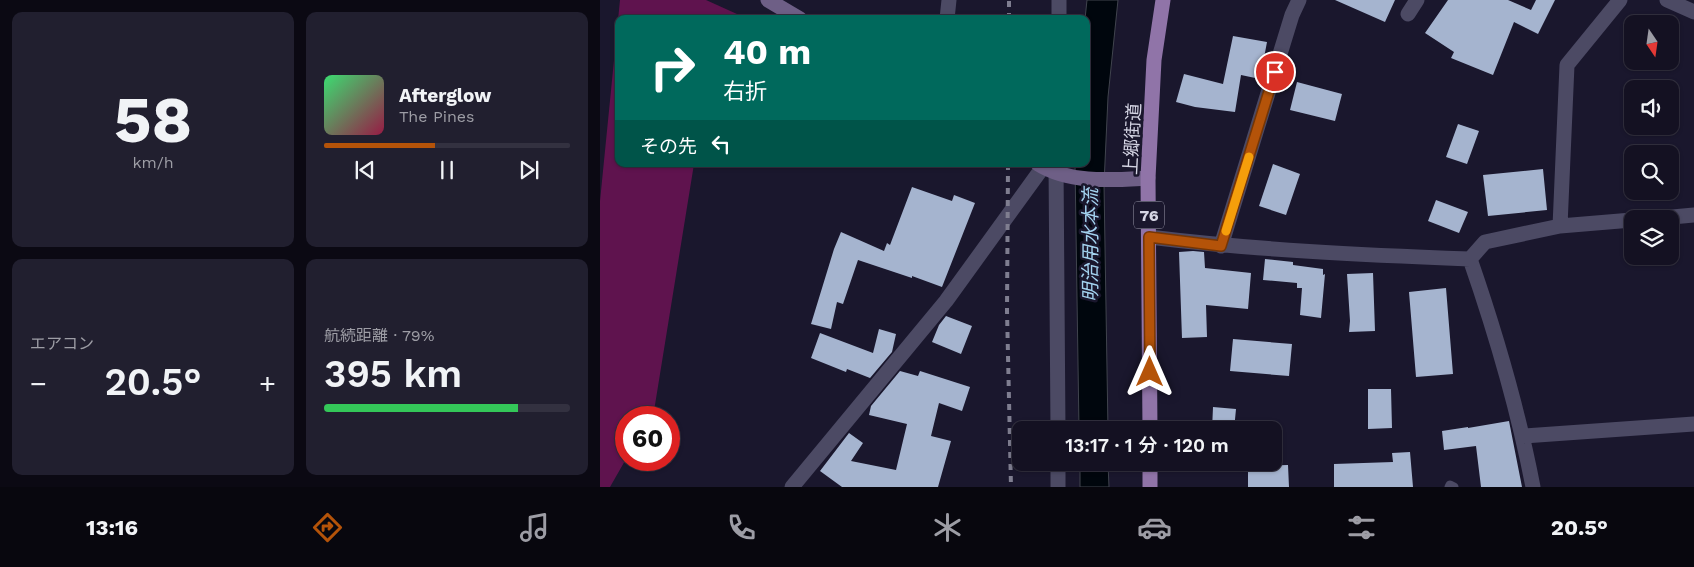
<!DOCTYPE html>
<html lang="ja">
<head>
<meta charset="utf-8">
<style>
	body { margin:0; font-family:"Work Sans","Noto Sans JP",sans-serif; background:#211f2f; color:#f1f3f6; height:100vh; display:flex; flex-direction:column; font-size:19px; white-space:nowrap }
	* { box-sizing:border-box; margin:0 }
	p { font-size:16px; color:#9d9da5 }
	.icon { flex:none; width:28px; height:28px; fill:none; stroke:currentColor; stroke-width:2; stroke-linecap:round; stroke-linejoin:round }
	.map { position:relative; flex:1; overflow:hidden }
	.side { display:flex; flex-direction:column; gap:12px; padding:12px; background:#0b0913; width:600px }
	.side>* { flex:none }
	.guide { position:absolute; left:15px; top:15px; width:475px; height:152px; border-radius:10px; box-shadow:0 1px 4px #0004,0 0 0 1px #333140; background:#00695c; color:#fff; overflow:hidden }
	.needle { width:32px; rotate:167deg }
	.controls { position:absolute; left:1024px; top:15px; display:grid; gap:10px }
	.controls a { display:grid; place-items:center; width:55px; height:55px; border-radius:10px; background:#141122; box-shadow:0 1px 4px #0004,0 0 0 1px #333140; font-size:25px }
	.speed { position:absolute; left:15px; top:406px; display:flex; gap:10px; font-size:25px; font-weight:700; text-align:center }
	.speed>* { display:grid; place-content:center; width:65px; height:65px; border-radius:50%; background:#141122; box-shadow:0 1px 4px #0004,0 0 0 1px #333140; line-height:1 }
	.speed .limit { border:8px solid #d22; background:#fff; color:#111 }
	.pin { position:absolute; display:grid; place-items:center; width:42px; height:42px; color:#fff; margin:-21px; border:2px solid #fff; border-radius:50%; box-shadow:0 1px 5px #0007 }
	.me { position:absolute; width:55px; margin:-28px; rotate:0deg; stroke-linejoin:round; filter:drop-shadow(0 0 4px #0008) }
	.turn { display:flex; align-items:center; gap:18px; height:105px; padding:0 25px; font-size:22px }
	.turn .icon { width:65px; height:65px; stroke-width:2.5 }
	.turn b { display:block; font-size:35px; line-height:42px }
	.then { display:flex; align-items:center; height:48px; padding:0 25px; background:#0003; gap:10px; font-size:19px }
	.big { font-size:38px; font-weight:600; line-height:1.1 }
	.side .widget { flex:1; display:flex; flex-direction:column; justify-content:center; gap:8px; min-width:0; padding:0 18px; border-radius:10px; background:#211f2f }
	.side .dial { align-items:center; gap:0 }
	.dial b { font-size:65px; line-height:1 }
	.song { display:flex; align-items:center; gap:15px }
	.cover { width:60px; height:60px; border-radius:8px; background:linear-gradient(135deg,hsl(140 70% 55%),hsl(340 70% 35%)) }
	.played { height:5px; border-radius:2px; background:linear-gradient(90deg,#b45309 45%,#333140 45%) }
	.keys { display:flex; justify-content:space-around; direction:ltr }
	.heat { display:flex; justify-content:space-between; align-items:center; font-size:28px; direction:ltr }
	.charge { height:8px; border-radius:4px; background:linear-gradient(90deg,#34c759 79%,#333140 0) }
	.side .tiles { flex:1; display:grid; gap:12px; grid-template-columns:repeat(2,1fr) }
	.trip { position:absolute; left:412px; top:421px; width:270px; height:50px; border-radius:10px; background:#141122; box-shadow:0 1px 4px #0004,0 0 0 1px #333140; font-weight:600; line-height:50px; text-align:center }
	.tabs { display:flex; height:80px; justify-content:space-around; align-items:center; background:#08070e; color:#9d9da5 }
	.tabs .icon { width:35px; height:35px }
	.tabs .current { color:#b45309 }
	.tabs b { font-size:22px; color:#f1f3f6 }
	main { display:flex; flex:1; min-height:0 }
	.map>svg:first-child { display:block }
	.green { fill:#5f134e }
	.water { fill:#00060d; stroke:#40444e }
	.building { fill:#a5b4cf }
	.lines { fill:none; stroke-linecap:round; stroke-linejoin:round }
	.lane { stroke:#4c4a64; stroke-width:9 }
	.street { stroke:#4c4a64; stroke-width:15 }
	.secondary { stroke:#6e5f86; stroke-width:15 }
	.primary { stroke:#9074a8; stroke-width:15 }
	.rail { stroke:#7f7e90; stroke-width:4; stroke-dasharray:6 6; stroke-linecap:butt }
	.route-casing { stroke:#753606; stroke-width:12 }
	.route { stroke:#b45309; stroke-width:9 }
	.slow { stroke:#f59e0b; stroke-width:9 }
	.labels { text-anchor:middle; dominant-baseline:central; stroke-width:5; stroke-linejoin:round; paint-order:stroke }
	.shield { fill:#1a172d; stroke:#9d9cad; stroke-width:1 }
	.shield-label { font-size:16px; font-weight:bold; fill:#d5d5e4 }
	.street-label { font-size:18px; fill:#d5d5e4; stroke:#1a172d }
	.water-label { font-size:19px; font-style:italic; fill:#a4d3f0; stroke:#1a172d }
</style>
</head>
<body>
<main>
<section class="side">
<div class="tiles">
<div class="widget dial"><b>58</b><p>km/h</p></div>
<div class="widget">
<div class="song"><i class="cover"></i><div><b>Afterglow</b><p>The Pines</p></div></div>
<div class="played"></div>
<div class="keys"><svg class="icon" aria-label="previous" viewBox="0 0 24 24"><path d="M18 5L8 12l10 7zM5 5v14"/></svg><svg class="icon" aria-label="pause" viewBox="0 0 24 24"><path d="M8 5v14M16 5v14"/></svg><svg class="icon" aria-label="next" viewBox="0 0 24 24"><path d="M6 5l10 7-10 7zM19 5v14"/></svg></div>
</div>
<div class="widget"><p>エアコン</p>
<div class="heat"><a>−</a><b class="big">20.5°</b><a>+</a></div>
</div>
<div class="widget"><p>航続距離 · 79%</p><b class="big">395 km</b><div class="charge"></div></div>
</div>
</section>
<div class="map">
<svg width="1094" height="487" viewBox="0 0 1094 487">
	<rect width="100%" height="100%" fill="#1a172d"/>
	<path class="green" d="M20 0H106L148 19H19V164H94L54 411 50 417 26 418V459L10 487H0V201Z"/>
	<path class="water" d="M487 0H518L508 97 504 184 508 430H479L475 164H486L485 19Z
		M480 463H508L509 487H480Z"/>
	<path class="building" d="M735 0H795L785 22Z
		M848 0H908L931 10 936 0H955L938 34 914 22 893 75 851 58 854 52 825 33Z
		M633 36 667 42 660 79 641 75 635 112 595 107 576 102 584 74 623 84Z
		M697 82 742 94 735 121 690 110Z
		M858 124 879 131 867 164 846 157Z
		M673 164 700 174 686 215 659 206Z
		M943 169 947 210 888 216 883 175Z
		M312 187 352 201 354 195 375 203 342 287 312 276V278L258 260 243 304 237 302 231 329 211 324 234 249 241 232 284 251 287 243 290 245Z
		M836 200 868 212 859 233 828 221Z
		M593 251 604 252 605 268 651 273 648 309 606 305 607 337 582 338 579 252Z
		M665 259 693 262V265L723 269V275L725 274 721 318 700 315 702 288H697V283L663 280Z
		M773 273 775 331 749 332 750 321 747 274Z
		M846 288 853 374 816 377 809 292Z
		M346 316 372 326 361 354 332 342 339 325Z
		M279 329 296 334 292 352 270 378 247 369 246 372 211 358 220 333 273 353Z
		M633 339 692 344 689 376 630 371Z
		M300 371 318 376 320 371 370 387 362 411 339 403 331 436 351 441 338 487H242L220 471 249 433 263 443 251 461 296 470 307 424 269 415 271 406Z
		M768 389H791L792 428 768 429Z
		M613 407 636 409 634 430H612Z
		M909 421 922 487H881L876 446 844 450 842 431 868 427V428Z
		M810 452 813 487H734V464L793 462 792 453Z
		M688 465 689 487H648V466Z"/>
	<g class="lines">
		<path class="lane" d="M849 487 850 485 854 487"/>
		<path class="street" d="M1067 0 1094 12
			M808 14 817 0
			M347 19 349 0
			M459 19V0
			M456 164 458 430
			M1051 219 1094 215
			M960 226 967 65 1020 0
			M549 237C655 250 763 255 870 259
			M621 246 692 15 699 0
			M870 259C896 334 918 409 933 487
			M870 259 885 242 960 226 1032 220
			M923 436 1094 424
			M458 462V487
			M192 487 346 301 443 167"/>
		<path class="secondary" d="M168 0 200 19
			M438 164C470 184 512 180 548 178"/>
		<path class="primary" d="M550 430 548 178 554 60 563 0
			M550 462V487"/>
		<path class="rail" d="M409 19V0
			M408 164 407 311 411 487"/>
	</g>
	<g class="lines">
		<g class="route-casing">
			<path id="route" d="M550 372 549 237 621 246 675 72"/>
		</g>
		<use href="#route" class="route"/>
		<path class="slow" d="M626 231 649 157"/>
	</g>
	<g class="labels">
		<rect class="shield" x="534" y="201.5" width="30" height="27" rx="4"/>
		<g class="shield-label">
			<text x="549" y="215">76</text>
		</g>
		<g class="street-label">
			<text transform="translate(532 139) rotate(-87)">上郷街道</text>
		</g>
		<g class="water-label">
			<text transform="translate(490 245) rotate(-90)">明治用水本流</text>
		</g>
	</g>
</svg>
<div class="controls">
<a><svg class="needle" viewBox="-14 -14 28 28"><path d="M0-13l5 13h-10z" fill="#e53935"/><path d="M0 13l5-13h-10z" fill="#9d9da5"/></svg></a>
<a><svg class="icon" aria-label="sound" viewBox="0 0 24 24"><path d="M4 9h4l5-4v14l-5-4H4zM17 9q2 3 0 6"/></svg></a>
<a><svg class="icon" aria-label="search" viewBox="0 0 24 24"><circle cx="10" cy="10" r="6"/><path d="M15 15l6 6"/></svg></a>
<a><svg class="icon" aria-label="layers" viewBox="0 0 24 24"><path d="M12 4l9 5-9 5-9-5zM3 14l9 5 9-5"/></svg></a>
</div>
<div class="speed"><div class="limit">60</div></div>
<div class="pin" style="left:675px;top:72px;background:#d93025"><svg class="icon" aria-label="arrive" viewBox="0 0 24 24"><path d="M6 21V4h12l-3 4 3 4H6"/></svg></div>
<svg class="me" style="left:550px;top:372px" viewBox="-20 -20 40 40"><path d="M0-17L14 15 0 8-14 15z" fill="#b45309" stroke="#fff" stroke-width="4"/></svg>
<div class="trip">13:17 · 1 分 · 120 m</div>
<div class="guide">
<div class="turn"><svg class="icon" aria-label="right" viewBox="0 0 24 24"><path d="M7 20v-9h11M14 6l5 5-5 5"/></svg><div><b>40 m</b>右折</div></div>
<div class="then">その先<svg class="icon" aria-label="left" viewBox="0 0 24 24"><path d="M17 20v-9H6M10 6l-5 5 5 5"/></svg></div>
</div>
</div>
</main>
<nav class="tabs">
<b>13:16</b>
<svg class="icon current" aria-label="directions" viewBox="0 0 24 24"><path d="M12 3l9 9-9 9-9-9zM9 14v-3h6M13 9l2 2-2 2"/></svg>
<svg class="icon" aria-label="music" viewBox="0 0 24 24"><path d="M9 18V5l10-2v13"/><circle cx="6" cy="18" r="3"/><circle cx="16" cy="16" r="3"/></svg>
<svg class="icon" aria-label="phone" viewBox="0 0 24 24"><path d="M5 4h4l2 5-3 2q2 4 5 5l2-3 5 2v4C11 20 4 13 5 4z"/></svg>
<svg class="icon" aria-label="climate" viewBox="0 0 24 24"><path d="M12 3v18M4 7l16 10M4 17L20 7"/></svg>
<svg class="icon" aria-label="car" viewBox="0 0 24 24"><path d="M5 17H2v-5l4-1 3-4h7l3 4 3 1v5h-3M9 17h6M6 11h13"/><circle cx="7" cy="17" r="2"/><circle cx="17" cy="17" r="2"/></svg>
<svg class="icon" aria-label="filters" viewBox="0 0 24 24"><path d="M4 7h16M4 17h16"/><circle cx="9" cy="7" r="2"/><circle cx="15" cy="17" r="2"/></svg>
<b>20.5°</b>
</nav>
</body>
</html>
